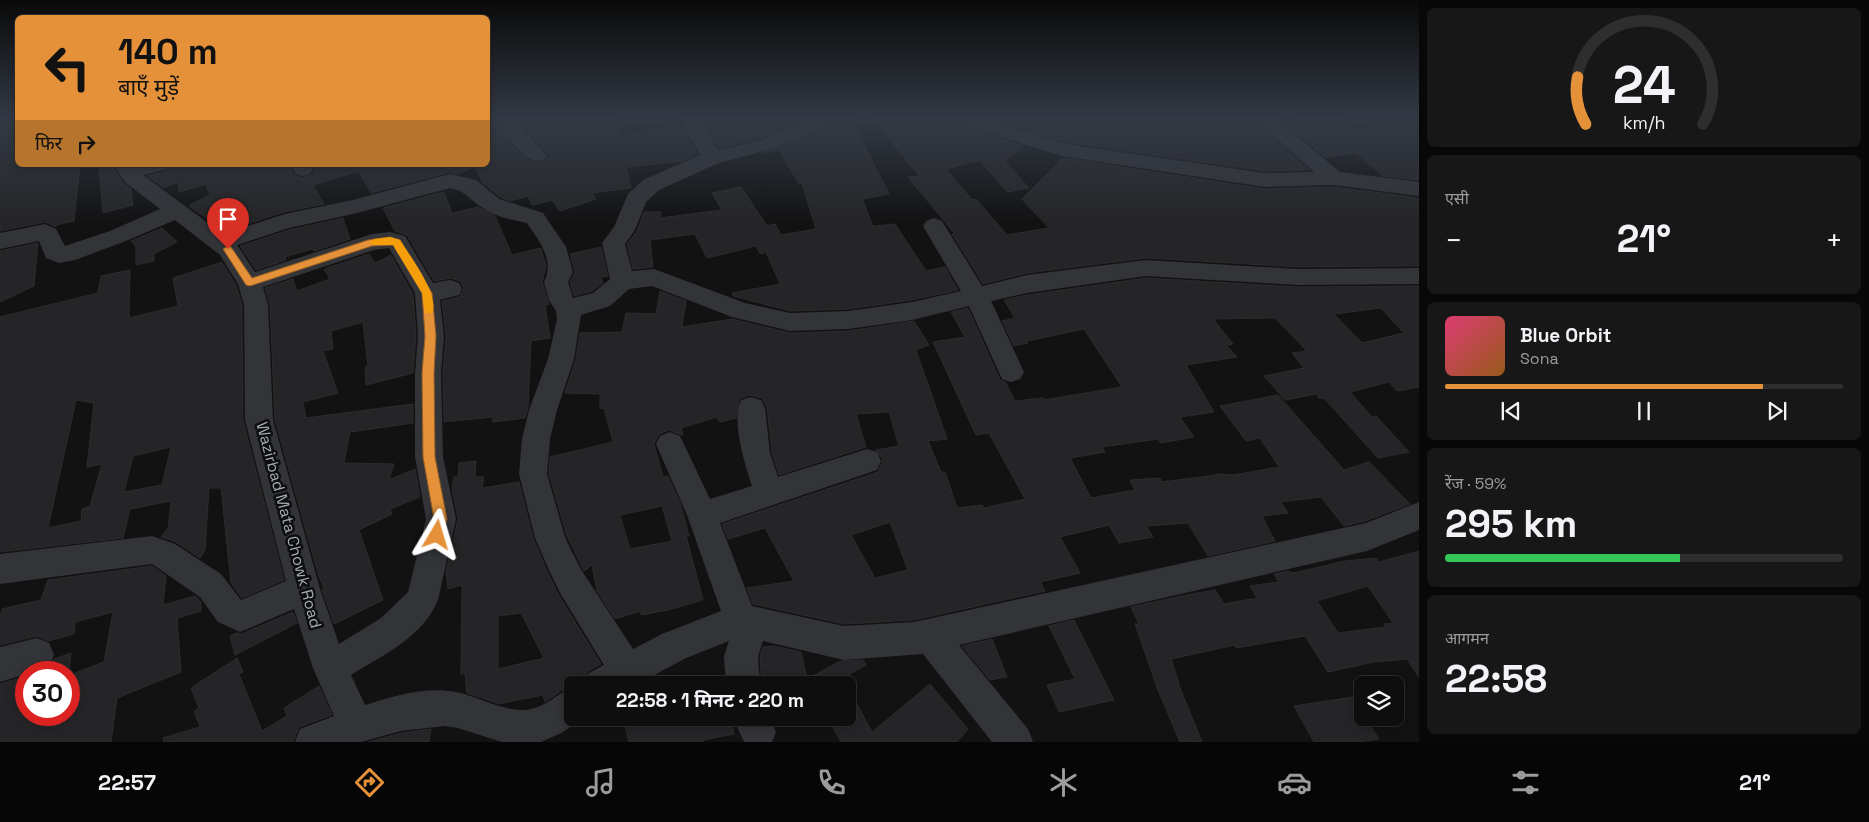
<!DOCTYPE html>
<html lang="hi">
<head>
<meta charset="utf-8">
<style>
	body { margin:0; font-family:"Space Grotesk","Noto Sans Devanagari",sans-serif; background:#171717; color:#f1f3f6; height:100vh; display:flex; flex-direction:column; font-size:19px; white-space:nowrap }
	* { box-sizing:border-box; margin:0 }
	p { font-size:16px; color:#9b9c9e }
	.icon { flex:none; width:28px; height:28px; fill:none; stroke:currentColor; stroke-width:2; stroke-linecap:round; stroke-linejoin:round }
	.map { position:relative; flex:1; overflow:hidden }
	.panel { display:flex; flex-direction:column; gap:8px; padding:8px; background:#080808; width:450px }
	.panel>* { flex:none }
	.hud { position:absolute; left:15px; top:15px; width:475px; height:152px; border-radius:8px; box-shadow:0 2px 8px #0003,0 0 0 1px #2e2e2e; background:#e49139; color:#111; overflow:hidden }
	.controls { position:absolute; left:1354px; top:676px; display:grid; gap:10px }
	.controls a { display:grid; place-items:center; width:50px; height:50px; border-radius:8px; background:#0e0e0e; box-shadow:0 2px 8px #0003,0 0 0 1px #2e2e2e; font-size:25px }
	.speed { position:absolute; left:15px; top:661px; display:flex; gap:10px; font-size:25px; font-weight:700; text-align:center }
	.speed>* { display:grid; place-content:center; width:65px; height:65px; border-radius:50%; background:#0e0e0e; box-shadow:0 2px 8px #0003,0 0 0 1px #2e2e2e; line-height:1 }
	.speed .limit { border:8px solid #d22; background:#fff; color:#111 }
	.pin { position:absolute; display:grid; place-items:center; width:42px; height:42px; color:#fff; margin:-51px -21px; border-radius:50% 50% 50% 0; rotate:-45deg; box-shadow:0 0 5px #0007 }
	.pin .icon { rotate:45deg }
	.me { position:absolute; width:55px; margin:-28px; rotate:7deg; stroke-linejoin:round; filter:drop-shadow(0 0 4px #0008) }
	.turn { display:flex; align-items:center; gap:18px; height:105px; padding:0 20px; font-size:22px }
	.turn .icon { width:65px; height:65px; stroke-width:2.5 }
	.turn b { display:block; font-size:35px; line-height:42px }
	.then { display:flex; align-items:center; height:48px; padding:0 20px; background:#0003; gap:10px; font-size:19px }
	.big { font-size:38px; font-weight:700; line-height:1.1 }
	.panel .widget { flex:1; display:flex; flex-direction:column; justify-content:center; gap:8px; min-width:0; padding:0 18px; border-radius:8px; background:#171717 }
	.panel .dial { align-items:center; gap:0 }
	.dial svg { height:130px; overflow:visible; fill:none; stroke:#2e2e2e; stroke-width:7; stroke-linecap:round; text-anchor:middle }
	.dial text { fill:#f1f3f6; stroke:none }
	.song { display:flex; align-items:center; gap:15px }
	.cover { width:60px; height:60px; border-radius:8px; background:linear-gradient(135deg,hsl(340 70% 55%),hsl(30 70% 35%)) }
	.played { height:5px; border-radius:2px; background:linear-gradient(90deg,#e49139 80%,#2e2e2e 80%) }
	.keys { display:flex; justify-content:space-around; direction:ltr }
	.heat { display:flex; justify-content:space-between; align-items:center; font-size:28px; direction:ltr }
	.charge { height:8px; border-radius:4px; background:linear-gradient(90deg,#34c759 59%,#2e2e2e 0) }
	.trip { position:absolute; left:564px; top:676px; width:292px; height:50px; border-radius:8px; background:#0e0e0e; box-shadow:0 2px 8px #0003,0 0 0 1px #2e2e2e; font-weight:700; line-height:50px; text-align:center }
	.menu { display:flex; height:80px; justify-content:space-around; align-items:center; background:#060606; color:#9b9c9e }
	.menu .icon { width:35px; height:35px }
	.menu .active { color:#e49139 }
	.menu b { font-size:22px; color:#f1f3f6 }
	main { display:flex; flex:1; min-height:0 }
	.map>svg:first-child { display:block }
	.building { fill:#252527; stroke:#2c2c2f; fill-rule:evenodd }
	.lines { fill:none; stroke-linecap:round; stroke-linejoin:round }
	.minor { fill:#333438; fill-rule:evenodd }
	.route { fill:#e49139; stroke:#945e25 }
	.slow { fill:#f59e0b }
	.labels { text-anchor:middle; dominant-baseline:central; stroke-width:5; stroke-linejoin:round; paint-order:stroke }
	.street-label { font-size:16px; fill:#a4abb3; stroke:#0d0d0e }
</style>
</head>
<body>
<main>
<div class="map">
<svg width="1419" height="742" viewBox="0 0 1419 742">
	<rect width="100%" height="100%" fill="#121213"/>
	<path class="building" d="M0 119H18V165H80L74 221 56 225V227L45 222 0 231Z
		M488 119H497L515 149 528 160 536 162H544L549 156 527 130 521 119H613L622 135 673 127 676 131 684 130 697 154 683 161 626 167 631 188 592 193 596 199 560 211 552 200 532 205 528 196 510 201 500 197 483 183 475 167 457 174 450 172 371 193 359 171 313 185 324 204 284 212 223 232 210 220 190 207V205L210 195 206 184 179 192 178 182 164 188 147 176 164 172 169 165H289L294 175 302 178 312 175 315 170 313 165H488Z
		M702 119H804L760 138 719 148Z
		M839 119H851L889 194 862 199 873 226 895 224 926 271 945 267 958 290 912 300 848 309 790 311 733 296 732 293 780 284 766 252 760 254 756 246 707 258 695 234 650 240 653 267 633 269 627 244 637 231 644 212H661L660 218 722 210 712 193 741 187 767 226 775 224 781 235 816 229 802 183 799 184 779 150 762 153 836 125Z
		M873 119H954L957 125 1023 146 1005 161 1029 188 1007 192 980 160 946 169 972 200 976 199 1007 235 1049 228 1022 199 1063 158 1265 189 1334 187 1419 198V266L1298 267 1146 258 1027 273 983 284 952 234 954 233 908 177 919 176Z
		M995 119H1253L1309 170 1265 171 1065 142Z
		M1303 119H1341L1355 130 1419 120V180L1383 176 1356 153 1325 157 1284 123Z
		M99 165H112L123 183 131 189 133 205 103 213Z
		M444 192 452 213 478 207 495 216 512 255 541 248 542 252 546 266 542 282 549 304 545 305 550 338 531 341 528 408 525 418 493 422V417L444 422 443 373 446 336 442 301 459 297 464 288 460 281 451 278 434 281 407 235 395 231 383 208Z
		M343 218 350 239 314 251 312 249 285 257 286 260 256 270 240 246 289 230Z
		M162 228 177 242 154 254V261L136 265V247L131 241Z
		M38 243 34 286 0 302V251Z
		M601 247 608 276 601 277 603 283 592 291 574 296 570 282 575 272 570 254Z
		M369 254 375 263 391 255 413 294 416 336 413 373 366 385 365 367 368 366 363 322 331 331 333 349 323 351 338 393 303 402 306 418 413 404V423L350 432 344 463 394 464 389 480 415 469 420 497 390 509 392 514 359 530 383 600 334 624 322 589 324 588 319 577 275 420 270 305 265 288 293 279 297 291 330 279 324 269Z
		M222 262 236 285 242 305 243 420 284 580 242 598 231 583 221 488H209L205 550 200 558 176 542 161 537 168 528 171 501 130 509 123 538 0 552V317L98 293 101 276 130 270 129 318 178 306 173 278ZM76 400 94 403 87 467 102 464 90 506 82 509 81 521 48 528ZM171 447 162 485 124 492 133 456Z
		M1146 278 1298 287 1419 286V387L1397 391 1389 382 1350 392 1372 417 1376 416 1409 452 1378 458 1324 398 1320 399 1316 394 1285 400 1264 376 1304 368 1292 353 1307 351 1275 318 1213 319 1233 344 1226 345 1237 357 1186 365 1214 412 1180 417 1194 437 1161 443 1158 439 1102 447 1105 452 1070 458 1091 498 1135 490 1130 480 1160 478 1162 482 1216 475V474L1233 475 1279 467 1260 438 1246 441 1220 406 1278 395 1344 470 1369 462 1410 504 1365 521 1344 526 1321 497 1281 502 1288 513 1262 516 1275 541 1208 556 1188 523 1146 526 1153 537 1119 543 1109 525 1060 537 1080 573 1040 582 1045 591 914 620 844 624 753 604 747 588 794 581 765 528 728 539 722 524 878 472 883 460 876 450 899 446 889 412 856 414 866 447 779 475 772 453 767 407 762 398 750 395 739 399 736 418 720 422 717 417 681 428 683 435H682L669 430 659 434 654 444 663 477 668 476 681 505 689 536H686L703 600 668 610 641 615V611L615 619 597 591 592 565 584 571 567 536 549 474 550 457 613 442 604 408 600 409V394L565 393 576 359 580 333 622 332 626 313 656 314 660 291 686 301 682 327 732 319 790 333 848 331 914 321 929 345 916 350 947 439 928 441 941 472H945L957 508 982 505 984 508 1025 499 989 433 976 435 933 342 965 337 951 312 968 308 1000 380 1005 382 1015 401 1043 398 1044 400 1122 387 1084 329 1027 341 1028 343 1014 346 1002 321 1015 318 1004 300 1027 295ZM1381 308 1404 333 1362 343 1334 314ZM662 506 672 541 630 549 620 515ZM890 522 908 570 875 578 851 535Z
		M476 461 475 477H484L482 488 519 482 533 538 547 571 558 594 601 664 588 671 582 685H567V687L545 702 543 695 498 704 494 702 467 693 465 673 461 674 462 585 448 589 446 572 458 519 452 489 454 477H458L459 463ZM521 613 544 658 498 669V616Z
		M1419 551V677L1407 659 1374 662 1328 672 1305 636 1236 648 1235 645 1171 659 1179 683H1178L1202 742H1180L1158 690 1135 624H1139L1131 607 1191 594 1215 590 1224 604 1257 598 1250 586 1279 582 1274 574 1289 571 1290 573 1298 572 1345 561 1376 558 1379 562ZM1368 586 1393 623 1384 624 1386 627 1338 633 1317 601Z
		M152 566 166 576 163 605 195 596 201 602V611L177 618 181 672 117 698 111 742H0V684L26 676V715H74L75 673 104 662 113 612 75 622 74 634 48 641 37 636 0 645V617L2 609 41 600 48 580Z
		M293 612 297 623 235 655 230 636 237 633 241 634Z
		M1074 620 1114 700 1059 712 1047 685 1075 679 1049 626Z
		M992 639 1007 677 990 680 962 646Z
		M774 646 801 652 807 679 841 661 863 660 866 665 842 678 846 685H762L760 656 763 647Z
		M71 653 69 672H37L50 669 54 659Z
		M237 658 243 672 239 674 262 731 287 716 284 708 319 686 332 715 299 727 293 742H164L163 738 200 727 194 711 199 708 191 688Z
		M930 684 968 729 957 742H841L828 718H848V688L872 732Z
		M1353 697 1362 713V718H1365L1379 739 1359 742H1314L1294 706Z
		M623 718H731L734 734 703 740V742H629Z
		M431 729 429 742H368L401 733Z"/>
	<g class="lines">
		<path class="minor" d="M499 119H519L525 131 547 156 544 160C523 166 507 136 499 119Z
			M680 119H700L718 150 761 140 810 119H837L835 123 775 148 719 163 659 190 646 202 635 230 625 244 632 271 654 269 745 303 790 313 848 311 912 302 961 291 923 226 926 221 934 218 942 221 982 286 1027 275 1146 260 1298 269 1419 268V284L1298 285 1146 276 1027 293 991 301 1024 372 1020 379 1011 382 1002 379 969 306 912 320 848 329 790 331 732 317 652 286 629 289 610 306 581 315 574 359 557 410 550 439 547 474 565 537 571 550 582 571 633 649 662 634 721 611 687 515 656 444 660 436 670 432 680 436 710 499 752 486C745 464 731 421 741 400L751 397 761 400 765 408 770 453 778 477 867 449 877 452 881 461 877 470 720 523 752 606 844 626 914 622 1366 523 1419 502V530L1367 551 959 645 1028 729 1033 742H992L923 654 844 660 763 641 758 656 760 685H726L724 656 729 641 684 659 636 685H584L589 673 604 665 560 593 549 570 535 538 519 474 522 439 529 410 548 359 557 320 556 311 549 300 544 282C555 260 539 241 527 223 513 220 495 217 483 208 470 200 466 191 450 188L353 214 289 228 237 245 255 272 372 234 390 232 405 236 433 283 450 280 459 283 462 289 459 295 440 300 444 336 441 373 443 457 456 519 438 600C423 637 383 655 351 675L365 705C393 696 427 686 456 692 481 697 506 714 531 709 545 707 559 693 572 687V718H584L561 733 541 742H502L458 728 445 726 401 731 361 742H295L300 729 334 716 313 668 294 609 240 632 218 622 200 597 152 564 0 584V554L152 536 175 544 221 574 241 600 286 581 245 420 244 305 238 284 220 255 175 220 126 241 75 260 59 263 46 258 39 241 0 249V233L45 224 56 229 65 246 110 231 160 209 125 182 114 165H167L164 170 143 175 223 234 285 214 353 200 450 174 476 180 499 199 543 213 566 247 573 272 568 282 573 298 593 293 610 279 602 243 614 227 628 194 643 180 700 155ZM389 248 415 293 418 336 415 373V457L426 519 408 592 381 618 339 644 320 589 273 420 268 305 263 287 374 250Z
			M956 119H987L1065 144 1265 173 1314 172 1255 119H1276L1340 172 1419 182V196L1334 185 1265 187 1062 156 958 123Z
			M291 165H311L313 169 310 174 303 176 296 174Z
			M37 638 49 643 54 655 49 667 0 682V647Z
			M733 718H770L776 732 772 742H744Z"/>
	</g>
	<linearGradient id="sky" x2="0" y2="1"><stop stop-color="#0a0a0a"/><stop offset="0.53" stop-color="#333944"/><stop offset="1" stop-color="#333944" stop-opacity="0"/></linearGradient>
	<rect width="1419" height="223" fill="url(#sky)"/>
	<path class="route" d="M390 237 400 240 432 293 436 336 434 373 435 457 447 519 442 540 437 541 432 540 430 535 434 519 423 457 422 373 425 336 422 293 393 245 372 246 250 286 246 285 223 249 228 246 231 247 252 278 368 240Z"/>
	<path class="slow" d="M390 237 400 240C410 256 440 295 432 313H425L422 293 393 245H374L369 242 374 239Z"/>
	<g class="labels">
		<g class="street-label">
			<text transform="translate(289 525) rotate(75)">Wazirbad Mata Chowk Road</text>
		</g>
	</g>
</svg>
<div class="controls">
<a><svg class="icon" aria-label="layers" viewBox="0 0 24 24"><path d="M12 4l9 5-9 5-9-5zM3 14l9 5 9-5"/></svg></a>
</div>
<div class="speed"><div class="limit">30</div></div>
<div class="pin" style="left:228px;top:249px;background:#d93025"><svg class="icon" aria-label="arrive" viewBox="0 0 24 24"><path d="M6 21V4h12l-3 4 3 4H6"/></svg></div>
<svg class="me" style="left:437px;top:535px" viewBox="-20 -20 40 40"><path d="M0-17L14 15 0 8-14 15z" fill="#e49139" stroke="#fff" stroke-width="4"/></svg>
<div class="trip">22:58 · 1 मिनट · 220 m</div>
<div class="hud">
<div class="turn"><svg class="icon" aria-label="left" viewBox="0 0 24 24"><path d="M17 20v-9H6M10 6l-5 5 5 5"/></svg><div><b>140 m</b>बाएँ मुड़ें</div></div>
<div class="then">फिर<svg class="icon" aria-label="right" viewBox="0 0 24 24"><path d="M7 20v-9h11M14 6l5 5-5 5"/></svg></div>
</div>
</div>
<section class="panel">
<div class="widget dial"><svg viewBox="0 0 100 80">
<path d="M14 69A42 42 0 1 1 86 69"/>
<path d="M14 69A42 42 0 0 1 9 40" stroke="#e49139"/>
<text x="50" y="56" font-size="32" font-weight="700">24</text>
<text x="50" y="72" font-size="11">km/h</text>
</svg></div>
<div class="widget"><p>एसी</p>
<div class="heat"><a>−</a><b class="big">21°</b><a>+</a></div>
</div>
<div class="widget">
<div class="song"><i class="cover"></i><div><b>Blue Orbit</b><p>Sona</p></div></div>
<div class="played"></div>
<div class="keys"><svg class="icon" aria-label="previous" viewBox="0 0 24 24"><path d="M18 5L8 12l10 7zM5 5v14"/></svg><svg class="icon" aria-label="pause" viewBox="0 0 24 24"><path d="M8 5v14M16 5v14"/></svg><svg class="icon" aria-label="next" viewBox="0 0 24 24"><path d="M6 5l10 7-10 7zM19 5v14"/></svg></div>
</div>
<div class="widget"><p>रेंज · 59%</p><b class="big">295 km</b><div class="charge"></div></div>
<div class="widget"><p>आगमन</p><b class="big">22:58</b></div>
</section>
</main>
<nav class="menu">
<b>22:57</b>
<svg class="icon active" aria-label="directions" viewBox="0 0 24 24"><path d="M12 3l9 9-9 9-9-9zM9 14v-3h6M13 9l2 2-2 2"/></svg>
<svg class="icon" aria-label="music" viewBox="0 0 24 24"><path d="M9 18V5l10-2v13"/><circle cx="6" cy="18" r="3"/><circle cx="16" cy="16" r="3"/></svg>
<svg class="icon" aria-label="phone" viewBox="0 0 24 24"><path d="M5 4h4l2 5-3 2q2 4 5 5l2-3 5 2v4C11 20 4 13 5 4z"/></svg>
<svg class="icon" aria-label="climate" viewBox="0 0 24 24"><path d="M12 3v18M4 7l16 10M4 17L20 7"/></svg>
<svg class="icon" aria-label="car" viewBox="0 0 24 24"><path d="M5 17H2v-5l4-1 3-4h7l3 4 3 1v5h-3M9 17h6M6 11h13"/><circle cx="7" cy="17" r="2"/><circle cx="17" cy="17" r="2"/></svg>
<svg class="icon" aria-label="filters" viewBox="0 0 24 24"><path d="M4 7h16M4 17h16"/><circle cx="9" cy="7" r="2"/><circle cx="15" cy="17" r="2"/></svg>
<b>21°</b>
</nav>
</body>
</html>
